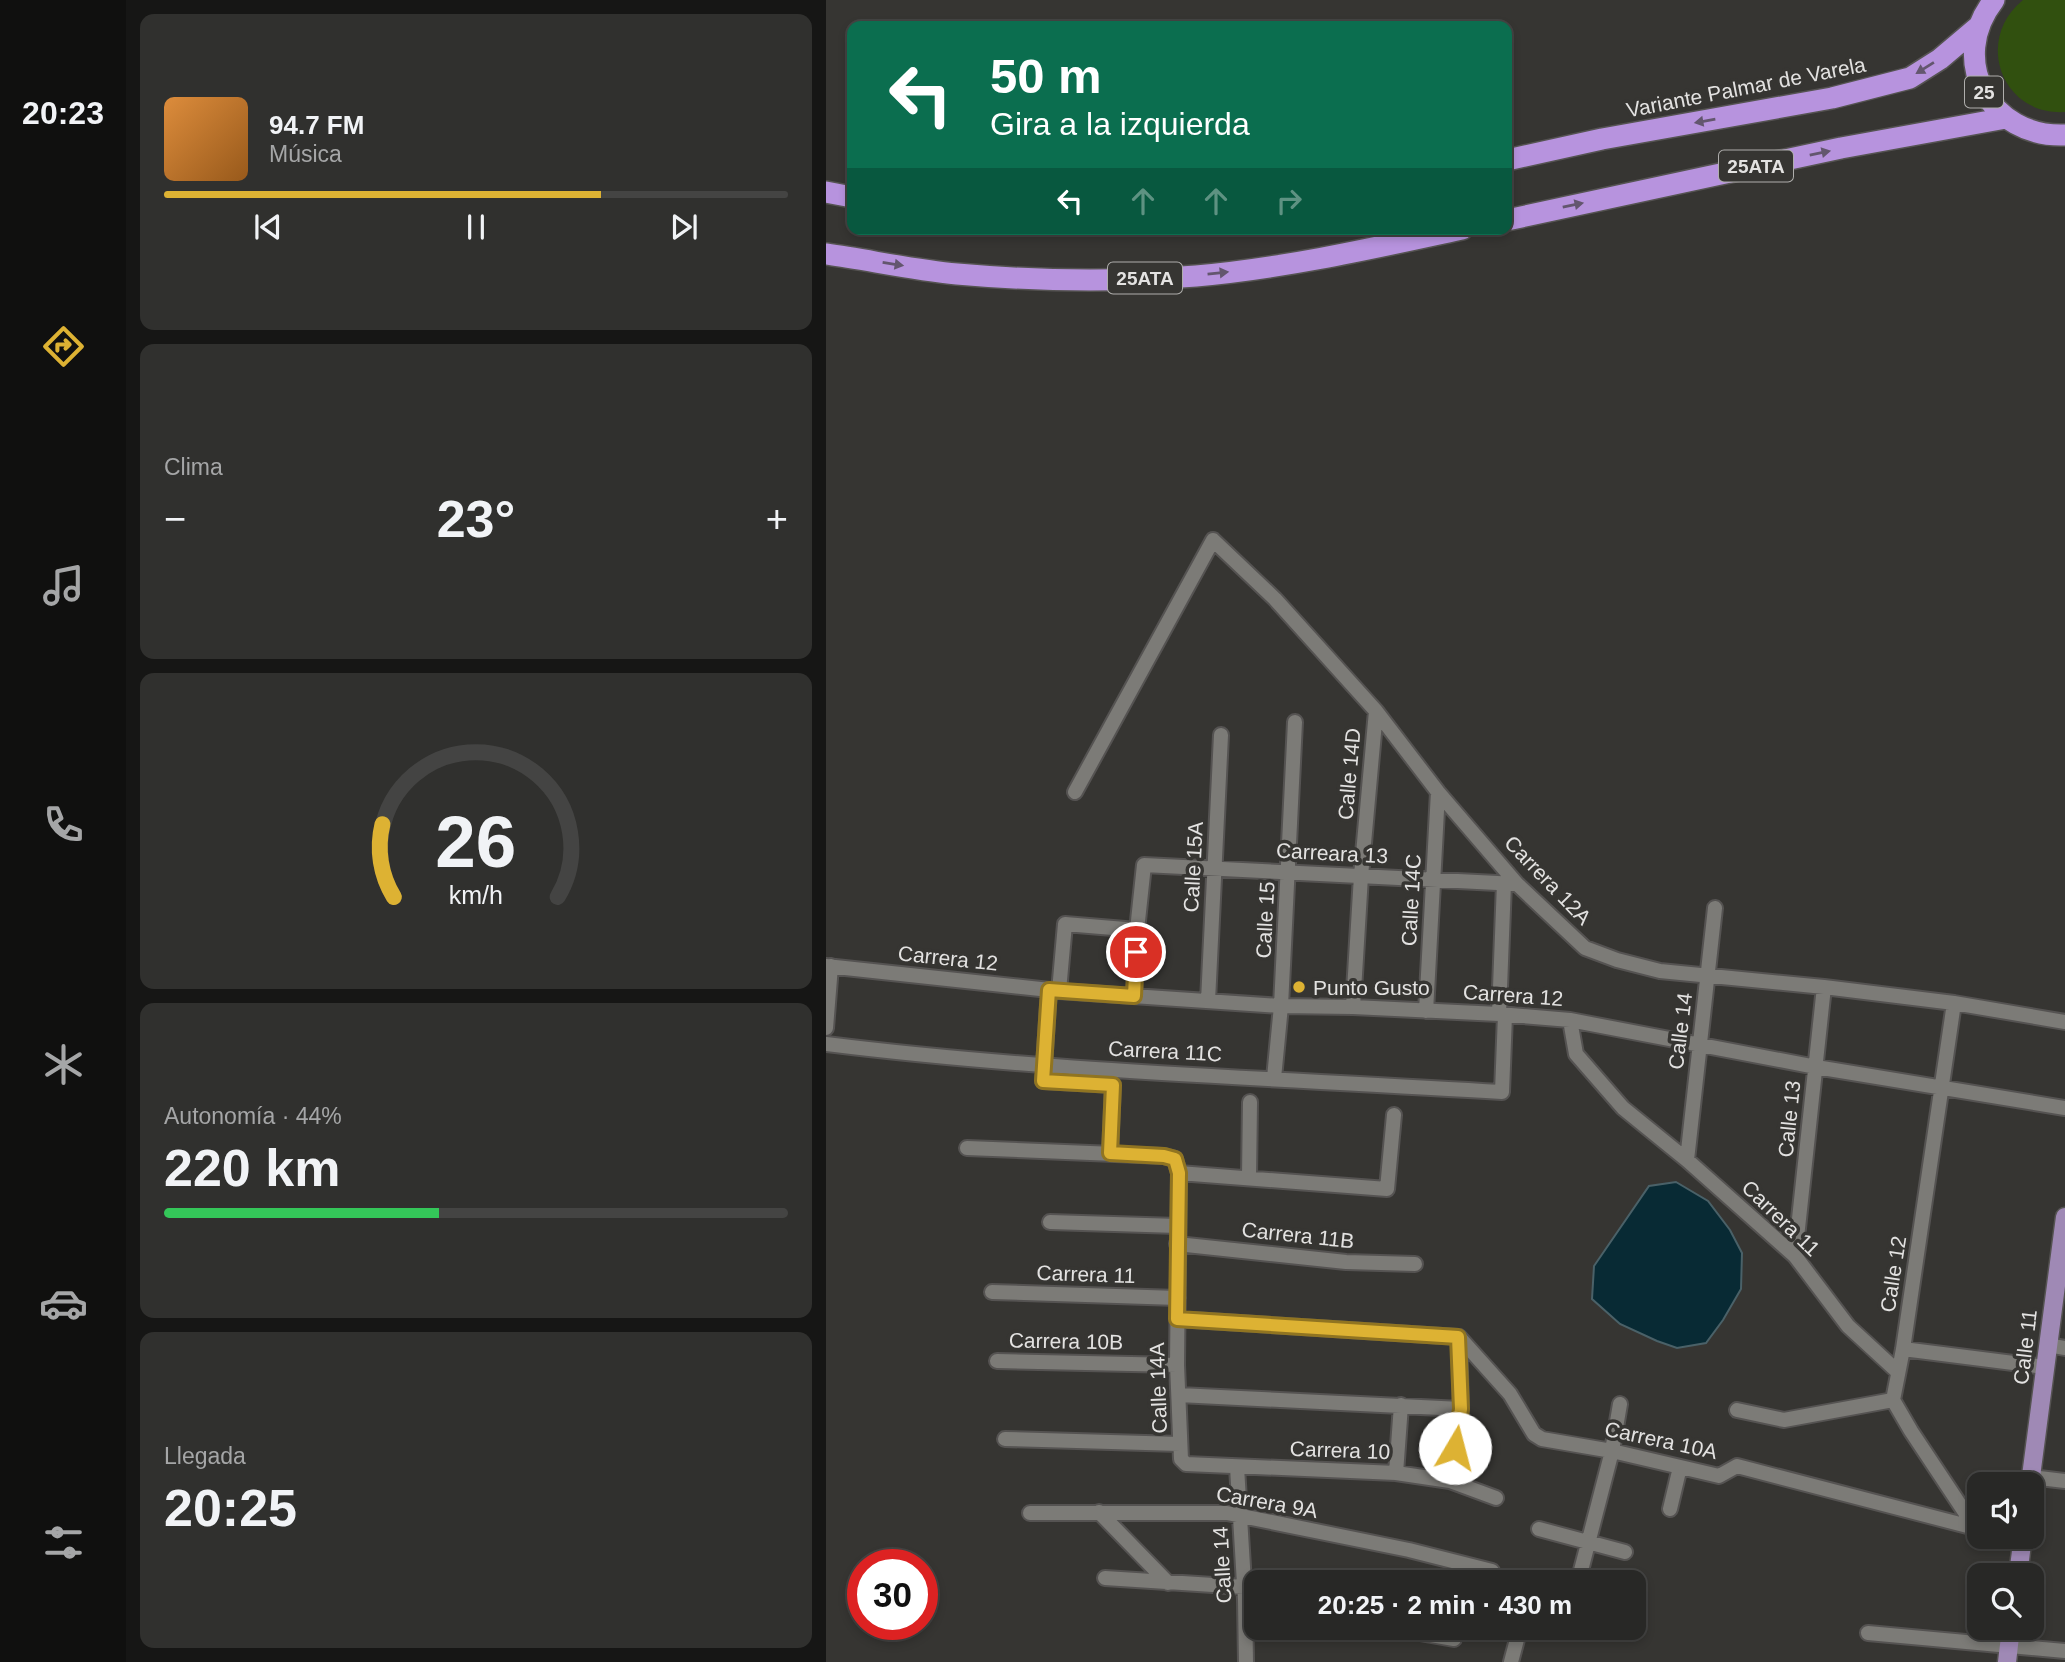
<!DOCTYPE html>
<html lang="es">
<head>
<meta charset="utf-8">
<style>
	body { margin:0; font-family:Arial,sans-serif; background:#30302e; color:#f1f3f6; height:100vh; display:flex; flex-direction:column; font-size:26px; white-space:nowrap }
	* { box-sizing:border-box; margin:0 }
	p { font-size:23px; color:#a5a6a7 }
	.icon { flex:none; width:38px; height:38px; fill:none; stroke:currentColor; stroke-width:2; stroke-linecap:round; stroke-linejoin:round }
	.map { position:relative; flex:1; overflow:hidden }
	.sheet { display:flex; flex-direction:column; gap:14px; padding:14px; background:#161615; width:700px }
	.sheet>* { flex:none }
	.top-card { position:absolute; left:21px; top:21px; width:665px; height:214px; border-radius:14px; box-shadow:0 4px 10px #0003,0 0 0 2px #444443; background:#0b6e4f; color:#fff; overflow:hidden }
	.buttons { position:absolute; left:1141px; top:1472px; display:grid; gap:14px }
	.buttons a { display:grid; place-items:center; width:77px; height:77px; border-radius:14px; background:#282826; box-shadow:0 4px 10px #0003,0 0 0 2px #444443; font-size:35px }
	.speed { position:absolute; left:21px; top:1549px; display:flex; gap:14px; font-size:35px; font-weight:700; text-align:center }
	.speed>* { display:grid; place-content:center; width:91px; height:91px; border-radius:50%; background:#282826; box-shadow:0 4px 10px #0003,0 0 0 2px #444443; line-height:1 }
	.speed .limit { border:10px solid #d22; background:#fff; color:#111 }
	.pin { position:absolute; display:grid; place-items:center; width:60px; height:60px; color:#fff; margin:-30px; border:4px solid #fff; border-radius:50%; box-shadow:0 2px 7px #0007 }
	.me { position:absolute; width:77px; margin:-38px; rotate:8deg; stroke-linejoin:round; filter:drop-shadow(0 0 5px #0008) }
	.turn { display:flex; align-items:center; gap:24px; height:147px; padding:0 28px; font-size:32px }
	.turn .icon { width:91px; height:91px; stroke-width:2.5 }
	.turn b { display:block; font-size:49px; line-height:60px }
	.lanes { display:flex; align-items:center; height:66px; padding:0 28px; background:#0003; justify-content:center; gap:35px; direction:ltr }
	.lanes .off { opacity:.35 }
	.big { font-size:52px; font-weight:600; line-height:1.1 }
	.sheet .widget { flex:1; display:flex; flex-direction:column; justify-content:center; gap:10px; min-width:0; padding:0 24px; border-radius:14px; background:#30302e }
	.sheet .dial { align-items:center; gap:0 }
	.dial svg { height:182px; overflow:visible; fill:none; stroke:#444443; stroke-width:7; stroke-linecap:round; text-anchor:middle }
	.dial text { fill:#f1f3f6; stroke:none }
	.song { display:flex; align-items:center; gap:21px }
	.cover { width:84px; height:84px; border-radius:10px; background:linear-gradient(135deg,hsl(30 70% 55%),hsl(30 70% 35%)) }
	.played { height:7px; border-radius:4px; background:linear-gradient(90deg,#ddb233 70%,#444443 70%) }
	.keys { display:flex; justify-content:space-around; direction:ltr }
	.heat { display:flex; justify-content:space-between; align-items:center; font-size:38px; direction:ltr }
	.charge { height:10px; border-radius:5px; background:linear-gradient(90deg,#34c759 44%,#444443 0) }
	.trip { position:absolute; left:418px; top:1570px; width:402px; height:70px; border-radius:14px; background:#282826; box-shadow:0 4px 10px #0003,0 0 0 2px #444443; font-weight:600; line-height:70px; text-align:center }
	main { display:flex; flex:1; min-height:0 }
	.dock { display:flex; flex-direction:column; width:126px; justify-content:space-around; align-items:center; background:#10100f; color:#a5a6a7 }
	.dock .icon { width:49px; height:49px }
	.dock .selected { color:#ddb233 }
	.dock b { font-size:32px; color:#f1f3f6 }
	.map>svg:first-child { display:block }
	.green { fill:#31500f }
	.water { fill:#082a34; stroke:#4a6168; stroke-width:2 }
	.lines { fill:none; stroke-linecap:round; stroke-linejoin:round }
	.street-casing { stroke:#555352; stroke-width:18 }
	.primary-casing { stroke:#555352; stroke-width:21 }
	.highway-casing { stroke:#555352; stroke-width:24 }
	.street { stroke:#7c7b77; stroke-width:14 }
	.primary { stroke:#9f89b5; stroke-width:18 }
	.highway { stroke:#b793de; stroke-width:21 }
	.oneway { fill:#63566e }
	.route-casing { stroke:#907421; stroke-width:18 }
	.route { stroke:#ddb233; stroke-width:12 }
	.poi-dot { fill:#ddb233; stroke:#363532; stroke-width:2.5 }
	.labels { text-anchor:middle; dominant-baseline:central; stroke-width:7; stroke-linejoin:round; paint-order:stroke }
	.shield { fill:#363532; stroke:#afaeac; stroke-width:2 }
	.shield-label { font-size:19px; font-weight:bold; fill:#e3e2e1 }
	.street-label { font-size:21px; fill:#e3e2e1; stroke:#363532 }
	.poi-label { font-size:21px; fill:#e3e2e1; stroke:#363532; text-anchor:start }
</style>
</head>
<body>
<main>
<nav class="dock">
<b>20:23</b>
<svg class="icon selected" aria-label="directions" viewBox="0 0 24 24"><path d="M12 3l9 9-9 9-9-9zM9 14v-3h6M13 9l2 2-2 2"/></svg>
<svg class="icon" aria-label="music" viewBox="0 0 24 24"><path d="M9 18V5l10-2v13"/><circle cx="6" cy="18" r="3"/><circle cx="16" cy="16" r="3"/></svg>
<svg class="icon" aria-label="phone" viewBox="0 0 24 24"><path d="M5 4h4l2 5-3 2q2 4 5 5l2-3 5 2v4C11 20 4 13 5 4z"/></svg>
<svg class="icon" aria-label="climate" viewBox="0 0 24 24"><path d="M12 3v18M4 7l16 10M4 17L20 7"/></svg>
<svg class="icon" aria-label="car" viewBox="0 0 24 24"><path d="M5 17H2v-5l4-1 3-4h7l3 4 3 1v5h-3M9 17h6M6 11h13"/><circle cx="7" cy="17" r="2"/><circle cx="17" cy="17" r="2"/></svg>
<svg class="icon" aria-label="filters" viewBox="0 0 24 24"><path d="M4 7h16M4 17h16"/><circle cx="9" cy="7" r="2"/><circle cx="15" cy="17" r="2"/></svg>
</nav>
<section class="sheet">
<div class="widget">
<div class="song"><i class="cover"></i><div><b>94.7 FM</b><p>Música</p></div></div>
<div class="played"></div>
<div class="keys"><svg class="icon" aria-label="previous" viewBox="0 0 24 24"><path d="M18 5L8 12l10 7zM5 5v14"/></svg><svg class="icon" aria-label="pause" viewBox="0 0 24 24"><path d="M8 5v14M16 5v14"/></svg><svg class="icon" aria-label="next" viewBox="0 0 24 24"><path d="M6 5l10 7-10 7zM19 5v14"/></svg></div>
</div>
<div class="widget"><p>Clima</p>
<div class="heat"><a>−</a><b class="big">23°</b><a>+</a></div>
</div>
<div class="widget dial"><svg viewBox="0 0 100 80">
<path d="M14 69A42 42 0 1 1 86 69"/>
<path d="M14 69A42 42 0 0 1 9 37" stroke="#ddb233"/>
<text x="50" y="56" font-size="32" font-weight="700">26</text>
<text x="50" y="72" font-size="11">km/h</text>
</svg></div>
<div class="widget"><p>Autonomía · 44%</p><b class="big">220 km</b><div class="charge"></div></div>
<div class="widget"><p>Llegada</p><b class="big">20:25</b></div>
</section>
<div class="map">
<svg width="1239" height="1662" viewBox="0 0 1239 1662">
	<rect width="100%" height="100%" fill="#363532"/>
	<path class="green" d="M1197 0H1239V112C1175 116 1148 39 1197 0Z"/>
	<path class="water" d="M850 1182 882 1201 904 1230 916 1253 915 1289 897 1320 880 1343 851 1348 831 1341 794 1324 766 1299 768 1266 823 1186Z"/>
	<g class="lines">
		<g class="street-casing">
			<path id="street" d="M249 792 387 540 449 599 550 711 612 792 691 884 759 948 791 960 834 971 998 987 1128 1003 1239 1022
				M0 966 233 991 455 1006 527 1007 673 1014 744 1020 990 1067 1239 1108
				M223 990 217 1081 287 1085 284 1153
				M233 991 239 924 311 930
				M308 996 311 930 318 865 691 884
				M382 1001 395 735
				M1128 1003 1077 1349 1067 1400 1085 1431 1150 1529
				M527 1007 535 876 550 711
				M600 1011 612 792
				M673 1014 678 883
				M744 1020 750 1054 797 1108 861 1160 969 1256 1022 1326 1072 1372
				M0 1028 5 966
				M0 1044C224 1072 451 1078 676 1092L679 1015
				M448 1078 455 1006 469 722
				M141 1148 338 1156 349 1159 353 1173 351 1365 355 1459 360 1464 570 1473 624 1481 670 1498
				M861 1160 889 908
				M353 1173 561 1189 568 1115
				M423 1177 424 1102
				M224 1222 352 1226
				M351 1244 520 1262 589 1264
				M969 1256 998 987
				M166 1292 352 1298
				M351 1319 633 1337
				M633 1337 684 1394 708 1434 716 1439 786 1451 893 1476 911 1466 1153 1529
				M1222 1345 1239 1348
				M1077 1349 1219 1367
				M171 1361 351 1365
				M353 1395 635 1409
				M911 1410 958 1420 1067 1400
				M179 1439 354 1444
				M411 1467 419 1600 420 1662
				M570 1473 575 1405
				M1205 1477 1239 1481
				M624 1481 635 1409 633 1337
				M844 1509 854 1467
				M273 1512 342 1583
				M204 1513H401L583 1550 666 1571
				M713 1529 799 1552
				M1180 1536 1197 1541
				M279 1578 418 1587
				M752 1582 786 1451 794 1404
				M565 1628 628 1639
				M1042 1633 1239 1651
				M685 1662 694 1628"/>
		</g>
		<g class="primary-casing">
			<path id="primary" d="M1204 1484 1239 1217
				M1192 1575 1197 1536
				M1181 1662 1185 1628"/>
		</g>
		<g class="highway-casing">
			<path id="highway" d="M1168 0C1121 60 1164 138 1239 135
				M681 160 776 139 1006 98 1084 78 1114 59 1153 26
				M0 192 26 197
				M681 220 1015 148 1180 118
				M0 254C43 260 87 270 131 274 210 281 291 282 370 276 460 268 548 248 636 229"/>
		</g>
		<use href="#street" class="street"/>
		<use href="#primary" class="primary"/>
		<use href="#highway" class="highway"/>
	</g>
	<defs><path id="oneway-solid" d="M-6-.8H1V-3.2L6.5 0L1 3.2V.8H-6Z" transform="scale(1.75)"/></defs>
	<g class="oneway">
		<use href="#oneway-solid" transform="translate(1099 68) rotate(148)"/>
		<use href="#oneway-solid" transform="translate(879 121) rotate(170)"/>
		<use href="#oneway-solid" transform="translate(994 153) rotate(-12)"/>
		<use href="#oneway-solid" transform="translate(747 205) rotate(-12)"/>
		<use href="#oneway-solid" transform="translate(67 264) rotate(9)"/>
		<use href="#oneway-solid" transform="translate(392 273) rotate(-6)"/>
	</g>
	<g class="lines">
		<g class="route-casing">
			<path id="route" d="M310 952 308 996 223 990 217 1081 287 1085 284 1153 338 1156 349 1159 353 1173 351 1319 632 1337 635 1409 629 1448"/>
		</g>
		<use href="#route" class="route"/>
	</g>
	<circle class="poi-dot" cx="473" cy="987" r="7"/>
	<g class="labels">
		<g class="shield">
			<rect x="1139" y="76.5" width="38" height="31" rx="5"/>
			<rect x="893" y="150.5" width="74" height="31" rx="5"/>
			<rect x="282" y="262.5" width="74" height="31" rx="5"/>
		</g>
		<g class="shield-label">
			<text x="1158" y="92">25</text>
			<text x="930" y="166">25ATA</text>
			<text x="319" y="278">25ATA</text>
		</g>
		<g class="street-label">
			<text transform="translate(920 87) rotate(-11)">Variante Palmar de Varela</text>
			<text transform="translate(523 774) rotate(-85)">Calle 14D</text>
			<text transform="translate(506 853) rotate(3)">Carreara 13</text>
			<text transform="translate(367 867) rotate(-87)">Calle 15A</text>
			<text transform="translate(722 880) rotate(46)">Carrera 12A</text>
			<text transform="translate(585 900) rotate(-87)">Calle 14C</text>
			<text transform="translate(439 920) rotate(-87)">Calle 15</text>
			<text transform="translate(122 958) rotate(6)">Carrera 12</text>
			<text transform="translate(687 995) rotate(4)">Carrera 12</text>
			<text transform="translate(854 1031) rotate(-83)">Calle 14</text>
			<text transform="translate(339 1051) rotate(3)">Carrera 11C</text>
			<text transform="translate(963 1119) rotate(-84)">Calle 13</text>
			<text transform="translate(955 1218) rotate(44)">Carrera 11</text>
			<text transform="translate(472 1235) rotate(6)">Carrera 11B</text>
			<text transform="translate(260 1274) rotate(2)">Carrera 11</text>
			<text transform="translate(1067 1274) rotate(-81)">Calle 12</text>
			<text transform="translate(240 1341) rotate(1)">Carrera 10B</text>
			<text transform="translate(1199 1347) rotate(-83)">Calle 11</text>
			<text transform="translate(332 1388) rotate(-92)">Calle 14A</text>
			<text transform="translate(835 1440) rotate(12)">Carrera 10A</text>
			<text transform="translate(514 1450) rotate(2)">Carrera 10</text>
			<text transform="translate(441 1502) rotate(10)">Carrera 9A</text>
			<text transform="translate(396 1565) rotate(-93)">Calle 14</text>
		</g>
		<g class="poi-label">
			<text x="487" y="987">Punto Gusto</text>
		</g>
	</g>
</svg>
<div class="buttons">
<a><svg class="icon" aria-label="sound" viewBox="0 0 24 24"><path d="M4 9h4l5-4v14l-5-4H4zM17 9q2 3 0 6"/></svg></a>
<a><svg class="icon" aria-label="search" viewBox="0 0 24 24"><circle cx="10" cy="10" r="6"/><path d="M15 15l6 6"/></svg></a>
</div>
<div class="speed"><div class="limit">30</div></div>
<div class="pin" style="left:310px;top:952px;background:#d93025"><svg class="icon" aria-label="arrive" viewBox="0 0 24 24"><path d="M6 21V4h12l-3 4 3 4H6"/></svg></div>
<svg class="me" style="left:629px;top:1448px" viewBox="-20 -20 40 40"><circle r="19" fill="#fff"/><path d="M0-13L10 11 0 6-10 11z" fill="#ddb233"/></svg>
<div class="trip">20:25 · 2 min · 430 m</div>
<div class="top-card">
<div class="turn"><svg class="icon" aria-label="left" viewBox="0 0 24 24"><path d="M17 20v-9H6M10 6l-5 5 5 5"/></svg><div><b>50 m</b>Gira a la izquierda</div></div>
<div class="lanes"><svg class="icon" aria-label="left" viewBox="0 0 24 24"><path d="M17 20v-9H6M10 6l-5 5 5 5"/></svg><svg class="icon off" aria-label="ahead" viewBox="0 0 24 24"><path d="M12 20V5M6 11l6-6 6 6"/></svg><svg class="icon off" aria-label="ahead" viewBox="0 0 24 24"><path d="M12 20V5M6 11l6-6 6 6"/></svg><svg class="icon off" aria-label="right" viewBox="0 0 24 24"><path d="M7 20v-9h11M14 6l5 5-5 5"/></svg></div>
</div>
</div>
</main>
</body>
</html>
